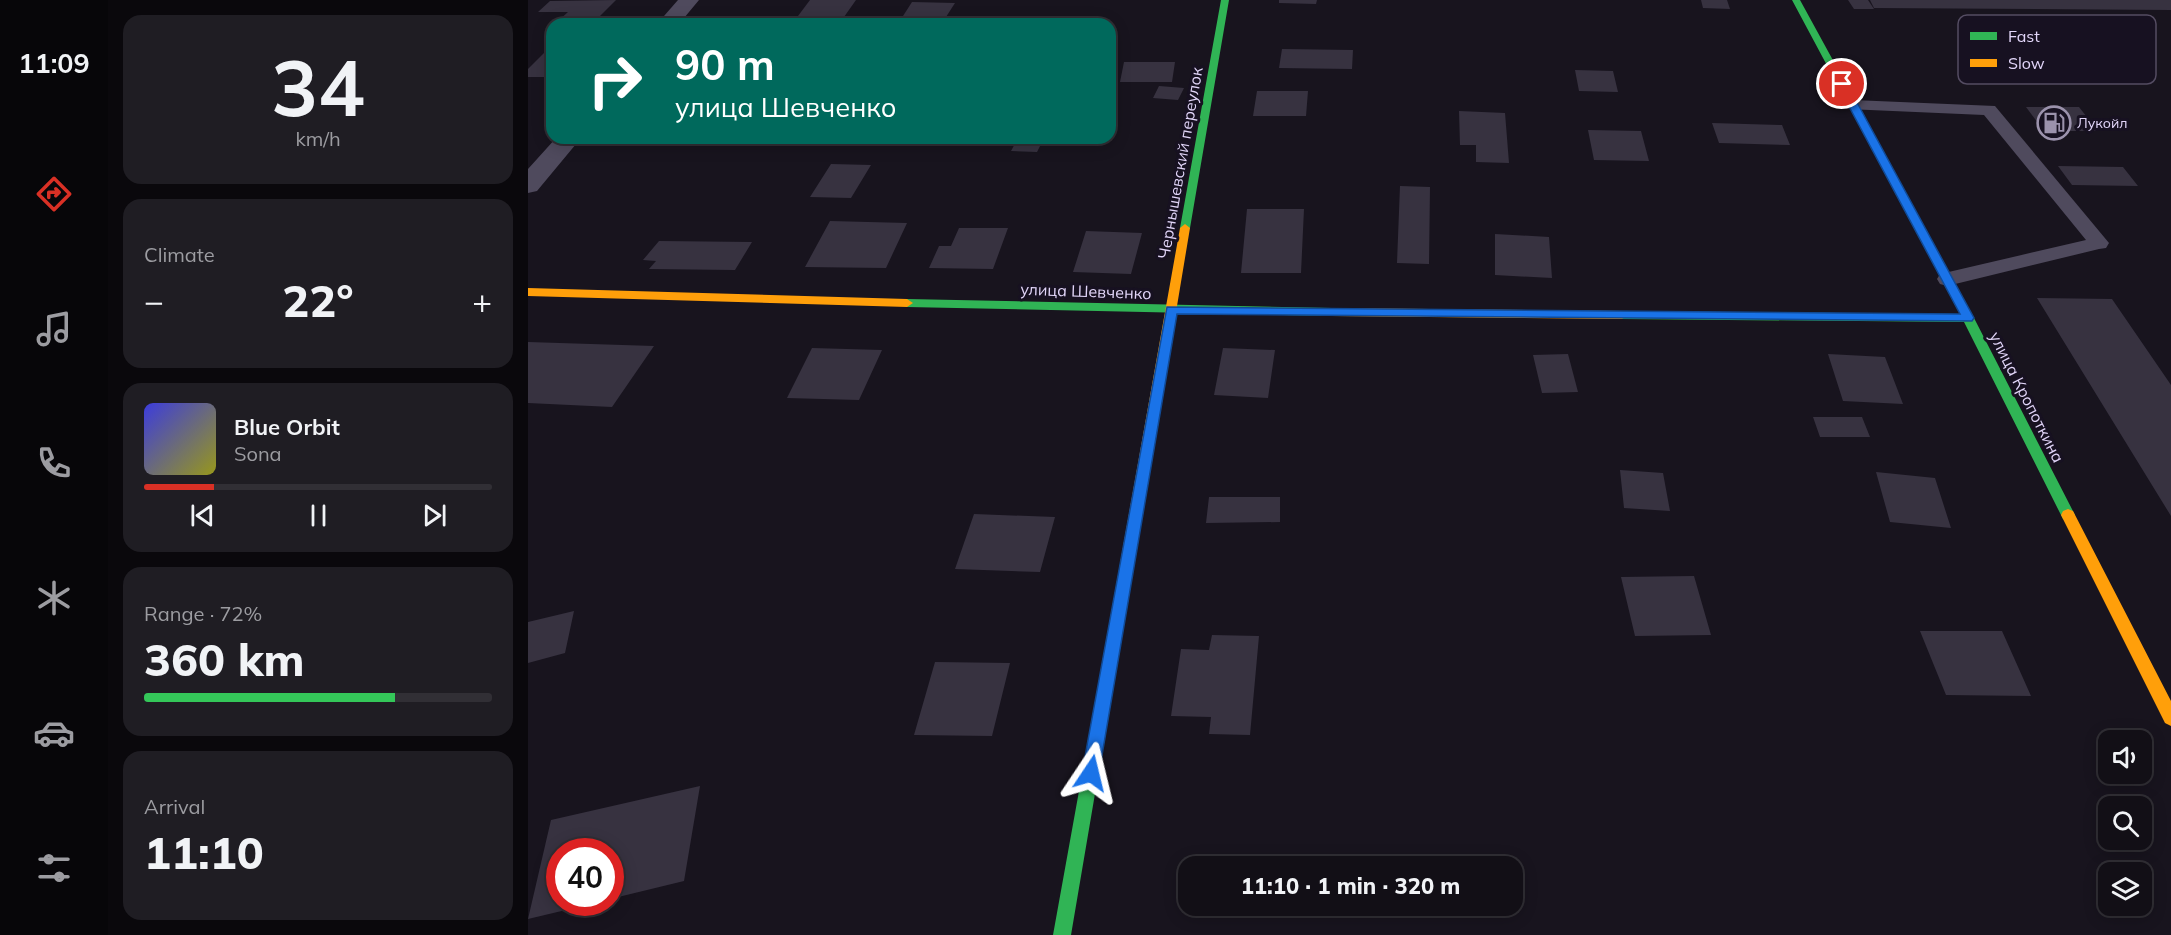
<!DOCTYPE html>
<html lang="en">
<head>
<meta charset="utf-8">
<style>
	body { margin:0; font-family:Mulish,sans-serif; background:#1f1d23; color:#f1f3f6; height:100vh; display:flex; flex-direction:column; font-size:22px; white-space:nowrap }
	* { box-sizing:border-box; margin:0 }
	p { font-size:20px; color:#9c9ca1 }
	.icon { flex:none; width:33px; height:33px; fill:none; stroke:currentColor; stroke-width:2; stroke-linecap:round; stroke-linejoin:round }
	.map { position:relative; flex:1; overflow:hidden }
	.drawer { display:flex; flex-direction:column; gap:15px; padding:15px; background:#0a080c; width:420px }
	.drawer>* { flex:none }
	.guide { position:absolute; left:18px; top:18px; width:570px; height:126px; border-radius:18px; box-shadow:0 3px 15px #0003,0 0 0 2px #312f35; background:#00695c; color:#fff; overflow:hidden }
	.tools { position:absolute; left:1570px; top:730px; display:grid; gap:12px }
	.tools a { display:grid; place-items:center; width:54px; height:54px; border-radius:12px; background:#120f16; box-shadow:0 3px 15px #0003,0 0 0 2px #312f35; font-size:30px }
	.speed { position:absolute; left:18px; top:838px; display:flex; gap:12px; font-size:30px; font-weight:700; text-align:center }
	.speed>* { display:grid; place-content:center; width:78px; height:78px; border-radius:50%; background:#120f16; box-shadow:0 3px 15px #0003,0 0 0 2px #312f35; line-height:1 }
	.speed .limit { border:9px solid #d22; background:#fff; color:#111 }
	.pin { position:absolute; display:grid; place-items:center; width:51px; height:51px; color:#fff; margin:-26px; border:3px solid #fff; border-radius:50%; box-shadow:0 2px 6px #0007 }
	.me { position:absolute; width:66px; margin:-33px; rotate:10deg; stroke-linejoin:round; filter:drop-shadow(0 0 4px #0008) }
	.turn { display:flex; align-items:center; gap:21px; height:126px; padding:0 30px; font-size:27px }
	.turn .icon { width:78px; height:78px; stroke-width:2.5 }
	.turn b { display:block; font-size:42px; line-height:51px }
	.big { font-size:45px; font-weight:800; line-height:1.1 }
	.drawer .card { flex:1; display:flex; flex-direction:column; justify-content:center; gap:9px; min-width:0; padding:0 21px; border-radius:18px; background:#1f1d23 }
	.drawer .dial { align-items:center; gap:0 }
	.dial b { font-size:78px; line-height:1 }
	.song { display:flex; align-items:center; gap:18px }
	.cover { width:72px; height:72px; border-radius:9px; background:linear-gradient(135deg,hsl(240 70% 55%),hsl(60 70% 35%)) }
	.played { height:6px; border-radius:3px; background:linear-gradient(90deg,#d93025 20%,#312f35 20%) }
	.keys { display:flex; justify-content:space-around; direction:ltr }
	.heat { display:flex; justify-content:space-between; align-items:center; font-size:33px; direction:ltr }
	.charge { height:9px; border-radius:4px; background:linear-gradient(90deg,#34c759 72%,#312f35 0) }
	.trip { position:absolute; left:650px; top:856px; width:345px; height:60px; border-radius:18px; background:#120f16; box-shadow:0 3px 15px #0003,0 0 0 2px #312f35; font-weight:800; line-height:60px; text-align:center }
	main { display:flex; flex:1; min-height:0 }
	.dock { display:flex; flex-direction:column; width:108px; justify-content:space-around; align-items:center; background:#070609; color:#9c9ca1 }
	.dock .icon { width:42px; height:42px }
	.dock .selected { color:#d93025 }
	.dock b { font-size:27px; color:#f1f3f6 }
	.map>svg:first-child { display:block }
	.building { fill:#373240 }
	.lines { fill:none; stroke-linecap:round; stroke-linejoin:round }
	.lane { fill:#4f4a5d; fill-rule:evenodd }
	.street { fill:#4f4a5d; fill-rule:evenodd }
	.fast { fill:#30b455; fill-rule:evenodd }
	.slow { fill:#ff9f0a; fill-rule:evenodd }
	.route { fill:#1a73e8; stroke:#114b97; stroke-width:1.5 }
	.labels { text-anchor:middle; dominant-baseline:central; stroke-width:6; stroke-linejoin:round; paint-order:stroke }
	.far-poi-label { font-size:14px; fill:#e2d6f9; stroke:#171121; text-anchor:start }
	.street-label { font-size:16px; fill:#e2d6f9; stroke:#171121 }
	.key { fill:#171121; stroke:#544c62; stroke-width:1.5 }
	.key-label { font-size:16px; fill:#e2d6f9 }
</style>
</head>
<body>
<main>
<nav class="dock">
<b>11:09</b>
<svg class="icon selected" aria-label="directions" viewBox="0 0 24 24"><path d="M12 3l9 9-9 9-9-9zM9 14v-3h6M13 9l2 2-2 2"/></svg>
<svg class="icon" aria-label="music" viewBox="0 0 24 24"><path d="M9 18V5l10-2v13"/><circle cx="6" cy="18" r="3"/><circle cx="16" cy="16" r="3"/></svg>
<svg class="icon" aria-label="phone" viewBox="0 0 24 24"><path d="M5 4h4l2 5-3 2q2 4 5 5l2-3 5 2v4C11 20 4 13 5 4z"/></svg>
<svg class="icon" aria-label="climate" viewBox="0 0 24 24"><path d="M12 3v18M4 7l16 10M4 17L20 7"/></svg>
<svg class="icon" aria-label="car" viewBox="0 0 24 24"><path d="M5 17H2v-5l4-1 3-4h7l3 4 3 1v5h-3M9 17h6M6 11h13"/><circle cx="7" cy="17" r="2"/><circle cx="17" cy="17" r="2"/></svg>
<svg class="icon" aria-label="filters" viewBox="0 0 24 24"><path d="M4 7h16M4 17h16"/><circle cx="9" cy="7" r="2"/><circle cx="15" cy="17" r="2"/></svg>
</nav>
<section class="drawer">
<div class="card dial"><b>34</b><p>km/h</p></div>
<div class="card"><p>Climate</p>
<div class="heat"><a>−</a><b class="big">22°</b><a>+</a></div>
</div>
<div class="card">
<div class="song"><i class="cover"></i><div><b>Blue Orbit</b><p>Sona</p></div></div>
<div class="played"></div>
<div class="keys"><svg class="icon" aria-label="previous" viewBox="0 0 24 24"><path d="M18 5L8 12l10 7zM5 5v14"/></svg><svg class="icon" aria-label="pause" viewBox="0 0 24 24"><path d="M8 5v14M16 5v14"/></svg><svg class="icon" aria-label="next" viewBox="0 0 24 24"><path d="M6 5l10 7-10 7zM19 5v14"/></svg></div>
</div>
<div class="card"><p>Range · 72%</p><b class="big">360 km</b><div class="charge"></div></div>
<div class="card"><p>Arrival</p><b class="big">11:10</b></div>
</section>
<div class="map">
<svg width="1643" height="935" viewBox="0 0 1643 935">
	<rect width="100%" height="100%" fill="#18141e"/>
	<path class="building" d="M88 0 65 23 29 22 40 12H10L22 1Z
		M282 0H328L316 17 270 16Z
		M751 0H789L788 4 751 3Z
		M1173 0H1199L1202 9 1175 8Z
		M1320 0H1340L1346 9H1326Z
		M1342 0H1643V10L1346 8Z
		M384 2 427 3 418 17 375 16Z
		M754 49 825 50 824 69 751 68Z
		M18 51H24V77H0V69Z
		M596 62H647L644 82H592Z
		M1047 70 1085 71 1090 92 1051 91Z
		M631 86 656 88 650 100 625 98Z
		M729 91H780L778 116H725Z
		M1498 107H1551L1570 131H1516Z
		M931 111 977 113 981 163 948 162V145H932Z
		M1184 123 1254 125 1262 145 1191 143Z
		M1060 130 1113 131 1121 161 1066 160Z
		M143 138H244L239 145 139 143Z
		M490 138H516L509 152 483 151Z
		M303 164 343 165 323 198 282 197Z
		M1530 166 1595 167 1610 186 1544 185Z
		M872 186 902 187 901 264 869 263Z
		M719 209H776L773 273H713Z
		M302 221 379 223 358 268 277 267Z
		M431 228H480L465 269 401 268 411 246H423Z
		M558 231 614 233 603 274 545 272Z
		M967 234 1021 237 1024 278 967 275Z
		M131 241 224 242 207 270 121 269 128 261 115 260Z
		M1509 298 1584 299 1643 385V516Z
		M0 342 126 346 84 407 0 403Z
		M284 348 354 350 331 400 259 398Z
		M695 348 747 350 740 398 686 395Z
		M1040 354 1050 392 1014 393 1005 355Z
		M1300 354 1357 357 1375 404 1315 401Z
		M1285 417H1334L1342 437H1292Z
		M1092 470 1135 473 1142 511 1096 508Z
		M1348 472 1407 478 1423 528 1362 522Z
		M681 497H752V522L678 523Z
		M446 514 527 517 512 572 427 569Z
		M1166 576 1183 635 1107 636 1093 577Z
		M46 611 37 653 0 663V622Z
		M1392 631H1474L1503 696 1418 695Z
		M684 635 731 636 722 735 681 734 683 717 643 716 653 649 681 650Z
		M407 662 482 663 464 736 386 735Z
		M172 786 156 881 82 899V852H32V903L63 904 0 919 23 820Z"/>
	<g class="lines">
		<path class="lane" d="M1325 100 1467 106 1581 243 1578 248 1571 249 1419 286 1412 284 1409 279 1412 274 1558 240 1456 115 1319 109 1316 105 1319 101Z"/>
		<path class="street" d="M150 0H171L151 24H129Z
			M28 138H53L9 191 0 193V169Z"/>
		<path class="fast" d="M693 0H701L662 228 657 232 652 228Z
			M1264 0H1272L1446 318 1547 515 1545 519 1540 521 1535 519 1436 322 1094 319 1088 315 1094 311 1432 314Z
			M379 299 804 308 810 312 804 316 379 307 373 303Z
			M599 558 604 560 606 564 543 935H525L592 564 594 560Z"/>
		<path class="slow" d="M657 224 662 228 606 564 604 568 599 570 594 568 592 564 652 228Z
			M0 288 379 299 385 303 379 307 0 296Z
			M804 308 1094 311 1100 315 1094 319 804 316 798 312Z
			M1540 509 1545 511 1643 701V726L1637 723 1533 515 1535 511Z"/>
	</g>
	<path class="route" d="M1314 81 1319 84 1446 318 1444 321 649 314 571 773 569 779 563 781 557 779 554 773 639 307 1432 314 1309 84Z"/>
	<defs>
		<g id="fuel-ring" transform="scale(1.725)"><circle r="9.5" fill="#171121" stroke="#9b92ac" stroke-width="1.5"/><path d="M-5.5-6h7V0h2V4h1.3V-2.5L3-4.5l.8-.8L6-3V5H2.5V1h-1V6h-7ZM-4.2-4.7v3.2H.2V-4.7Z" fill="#9b92ac"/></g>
	</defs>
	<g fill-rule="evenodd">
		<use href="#fuel-ring" x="1526" y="123"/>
	</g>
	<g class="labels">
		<g class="far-poi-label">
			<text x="1549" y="123">Лукойл</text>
		</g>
		<g class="street-label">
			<text transform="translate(652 163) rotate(-80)">Чернышевский переулок</text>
			<text transform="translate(558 291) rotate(2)">улица Шевченко</text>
			<text transform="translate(1499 397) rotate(63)">улица Кропоткина</text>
		</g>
	</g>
	<rect x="1430" y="15" width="198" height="69" rx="9" class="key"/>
	<rect x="1442" y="32" width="27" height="8" fill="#30b455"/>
	<rect x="1442" y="59" width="27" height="8" fill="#ff9f0a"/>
	<g class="key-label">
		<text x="1480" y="42">Fast</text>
		<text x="1480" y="69">Slow</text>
	</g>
</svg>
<div class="tools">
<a><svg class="icon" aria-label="sound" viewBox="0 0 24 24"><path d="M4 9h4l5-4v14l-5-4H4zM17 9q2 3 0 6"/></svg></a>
<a><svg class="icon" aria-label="search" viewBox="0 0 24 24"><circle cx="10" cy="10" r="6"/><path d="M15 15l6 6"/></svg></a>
<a><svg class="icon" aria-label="layers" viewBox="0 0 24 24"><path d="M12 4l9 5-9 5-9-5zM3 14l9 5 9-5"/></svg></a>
</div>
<div class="speed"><div class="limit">40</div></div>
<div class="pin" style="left:1314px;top:84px;background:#d93025"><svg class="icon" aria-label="arrive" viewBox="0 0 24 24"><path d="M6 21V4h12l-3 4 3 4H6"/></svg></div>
<svg class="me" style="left:563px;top:773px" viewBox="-20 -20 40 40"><path d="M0-17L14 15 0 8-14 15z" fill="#1a73e8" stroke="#fff" stroke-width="4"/></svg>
<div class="trip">11:10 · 1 min · 320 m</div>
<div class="guide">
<div class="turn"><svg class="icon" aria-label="right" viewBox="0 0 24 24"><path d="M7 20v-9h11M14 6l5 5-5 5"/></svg><div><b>90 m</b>улица Шевченко</div></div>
</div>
</div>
</main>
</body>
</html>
